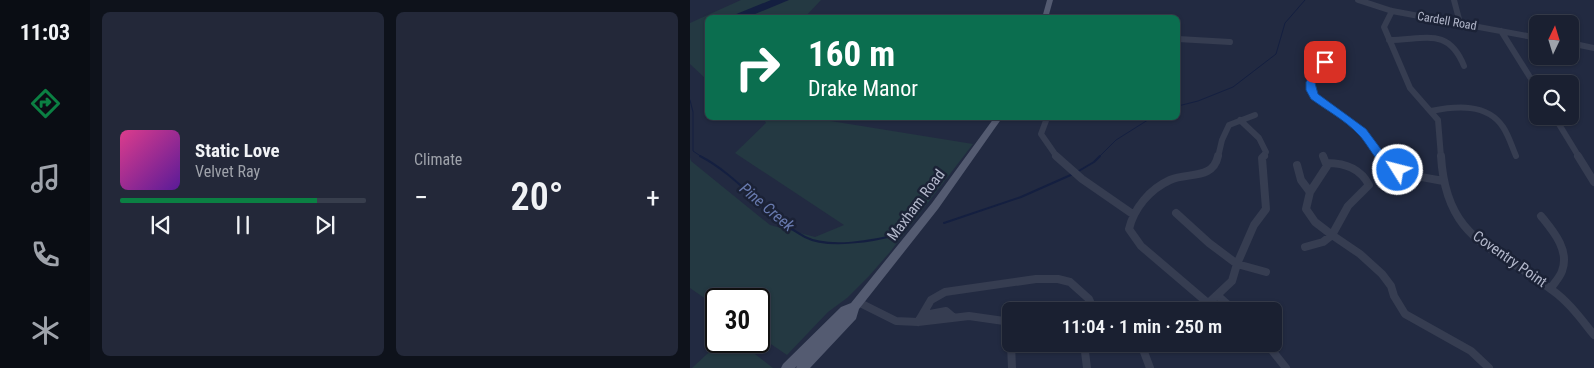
<!DOCTYPE html>
<html lang="en">
<head>
<meta charset="utf-8">
<style>
	body { margin:0; font-family:"Roboto Condensed",sans-serif; background:#232839; color:#f1f3f6; height:100vh; display:flex; flex-direction:column; font-size:19px; white-space:nowrap }
	* { box-sizing:border-box; margin:0 }
	p { font-size:16px; color:#9fa3ab }
	.icon { flex:none; width:28px; height:28px; fill:none; stroke:currentColor; stroke-width:2; stroke-linecap:round; stroke-linejoin:round }
	.map { position:relative; flex:1; overflow:hidden }
	.sheet { display:flex; flex-direction:column; gap:12px; padding:12px; background:#0e121b; width:600px }
	.sheet>* { flex:none }
	.top-card { position:absolute; left:15px; top:15px; width:475px; height:105px; border-radius:8px; box-shadow:0 1px 4px #0004,0 0 0 1px #383e4d; background:#0b6e4f; color:#fff; overflow:hidden }
	.needle { width:32px; rotate:4deg }
	.tools { position:absolute; left:839px; top:15px; display:grid; gap:10px }
	.tools a { display:grid; place-items:center; width:50px; height:50px; border-radius:8px; background:#1a2031; box-shadow:0 1px 4px #0004,0 0 0 1px #383e4d; font-size:25px }
	.speed { position:absolute; left:15px; top:288px; display:flex; gap:10px; font-size:25px; font-weight:700; text-align:center }
	.speed>* { display:grid; place-content:center; width:65px; height:65px; border-radius:50%; background:#1a2031; box-shadow:0 1px 4px #0004,0 0 0 1px #383e4d; line-height:1 }
	.speed .limit { border:2px solid #111; border-radius:8px; background:#fff; color:#111 }
	.pin { position:absolute; display:grid; place-items:center; width:42px; height:42px; color:#fff; margin:-21px; border-radius:10px; box-shadow:0 2px 8px #0006 }
	.me { position:absolute; width:55px; margin:-28px; rotate:306deg; stroke-linejoin:round; filter:drop-shadow(0 0 4px #0008) }
	.turn { display:flex; align-items:center; gap:18px; height:105px; padding:0 20px; font-size:22px }
	.turn .icon { width:65px; height:65px; stroke-width:2.5 }
	.turn b { display:block; font-size:35px; line-height:42px }
	.big { font-size:38px; font-weight:600; line-height:1.1 }
	.sheet .widget { flex:1; display:flex; flex-direction:column; justify-content:center; gap:8px; min-width:0; padding:0 18px; border-radius:8px; background:#232839 }
	.song { display:flex; align-items:center; gap:15px }
	.cover { width:60px; height:60px; border-radius:8px; background:linear-gradient(135deg,hsl(330 70% 55%),hsl(270 70% 35%)) }
	.played { height:5px; border-radius:2px; background:linear-gradient(90deg,#0b8043 80%,#383e4d 80%) }
	.keys { display:flex; justify-content:space-around; direction:ltr }
	.heat { display:flex; justify-content:space-between; align-items:center; font-size:28px; direction:ltr }
	.sheet .tiles { flex:1; display:grid; gap:12px; grid-template-columns:repeat(2,1fr) }
	.trip { position:absolute; left:312px; top:302px; width:280px; height:50px; border-radius:8px; background:#1a2031; box-shadow:0 1px 4px #0004,0 0 0 1px #383e4d; font-weight:600; line-height:50px; text-align:center }
	main { display:flex; flex:1; min-height:0 }
	.tab-bar { display:flex; flex-direction:column; width:90px; justify-content:space-around; align-items:center; background:#0a0d14; color:#9fa3ab }
	.tab-bar .icon { width:35px; height:35px }
	.tab-bar .active { color:#0b8043 }
	.tab-bar b { font-size:22px; color:#f1f3f6 }
	.map>svg:first-child { display:block }
	.green { fill:#243942 }
	.water { fill:#141f40 }
	.lines { fill:none; stroke-linecap:round; stroke-linejoin:round }
	.stream-far1 { stroke:#141f40; stroke-width:1 }
	.stream { stroke:#141f40; stroke-width:2 }
	.minor-far1 { stroke:#363d51; stroke-width:6 }
	.minor { stroke:#363d51; stroke-width:8 }
	.major { fill:#545b71; fill-rule:evenodd }
	.route { fill:#1a73e8; stroke:#114b97 }
	.labels { text-anchor:middle; dominant-baseline:central; stroke-width:5; stroke-linejoin:round; paint-order:stroke }
	.far-street-label { font-size:12px; fill:#b3b8cb; stroke:#1b2236 }
	.street-label { font-size:15px; fill:#b3b8cb; stroke:#1b2236 }
	.water-label { font-size:16px; font-style:italic; fill:#687aae; stroke:#1b2236 }
</style>
</head>
<body>
<main>
<nav class="tab-bar">
<b>11:03</b>
<svg class="icon active" aria-label="directions" viewBox="0 0 24 24"><path d="M12 3l9 9-9 9-9-9zM9 14v-3h6M13 9l2 2-2 2"/></svg>
<svg class="icon" aria-label="music" viewBox="0 0 24 24"><path d="M9 18V5l10-2v13"/><circle cx="6" cy="18" r="3"/><circle cx="16" cy="16" r="3"/></svg>
<svg class="icon" aria-label="phone" viewBox="0 0 24 24"><path d="M5 4h4l2 5-3 2q2 4 5 5l2-3 5 2v4C11 20 4 13 5 4z"/></svg>
<svg class="icon" aria-label="climate" viewBox="0 0 24 24"><path d="M12 3v18M4 7l16 10M4 17L20 7"/></svg>
</nav>
<section class="sheet">
<div class="tiles">
<div class="widget">
<div class="song"><i class="cover"></i><div><b>Static Love</b><p>Velvet Ray</p></div></div>
<div class="played"></div>
<div class="keys"><svg class="icon" aria-label="previous" viewBox="0 0 24 24"><path d="M18 5L8 12l10 7zM5 5v14"/></svg><svg class="icon" aria-label="pause" viewBox="0 0 24 24"><path d="M8 5v14M16 5v14"/></svg><svg class="icon" aria-label="next" viewBox="0 0 24 24"><path d="M6 5l10 7-10 7zM19 5v14"/></svg></div>
</div>
<div class="widget"><p>Climate</p>
<div class="heat"><a>−</a><b class="big">20°</b><a>+</a></div>
</div>
</div>
</section>
<div class="map">
<svg width="904" height="368" viewBox="0 0 904 368">
	<rect width="100%" height="100%" fill="#222a41"/>
	<path class="green" d="M51 0H131L115 17 18 18 16 79 0 64V23Z
		M73 118H122L283 144 200 252 179 276 157 298 138 312 97 355 69 336V299H26V306L0 288V157L1 161 80 225 125 237 154 225 45 153 76 123Z
		M31 341H48L83 368H2Z"/>
	<path class="water" d="M81 0H99L58 17H39Z"/>
	<g class="lines">
		<path class="stream-far1" d="M0 100 3 112V151L12 157
			M488 106 508 101 543 87 586 54 595 23 615 0
			M409 157 426 140 461 118"/>
		<path class="stream" d="M10 156C49 176 76 216 115 237 138 249 185 241 209 234
			M387 172 404 162 410 156
			M254 223 331 197 383 174"/>
		<path class="minor-far1" d="M668 0 702 11 848 38
			M764 0 770 23
			M702 11 694 27 720 88 748 120 751 157
			M811 31 848 90
			M488 39 540 42
			M699 40C734 40 758 26 774 66
			M880 43 904 48
			M635 62 620 82C625 106 648 110 665 125 675 134 681 147 689 157
			M741 111C766 106 797 103 813 127 819 136 822 147 826 156
			M864 116 889 157
			M357 118 351 134 367 157
			M550 120 569 138 576 152 573 157
			M528 157 532 140 539 125 565 115"/>
		<path class="minor" d="M366 156 392 179 444 215
			M688 156C705 174 730 177 754 181
			M751 156C756 241 804 246 862 290 879 302 891 319 904 335
			M888 156 904 182
			M607 165 611 180 620 192 616 209 625 222 642 235 658 206 679 185C670 168 655 163 637 163
			M620 192 637 166 633 156
			M486 213 519 243 547 264 576 272
			M851 216C863 231 880 250 872 271 870 277 865 282 861 288
			M615 247 633 242 642 235 670 254 692 274 701 286 704 296 715 314 781 351 799 368
			M527 295 545 311
			M168 302 206 321 228 322 279 316 321 322
			M519 304 451 246 439 229C444 208 460 189 480 180 498 172 523 180 528 156
			M510 311 542 281 547 264 564 225 576 209 572 158 574 156
			M233 321 240 314 256 311 263 317
			M228 322 241 300 255 292 346 279H368L380 282 399 299 404 311
			M320 322 321 340
			M321 344 322 368
			M394 344 397 368
			M451 344 460 368
			M577 344 596 368"/>
		<path class="major" d="M357 0H363L358 18H352Z
			M304 118H312L248 209 169 309 166 319 120 368H106L107 366 105 368H91L93 364 151 307 161 303 242 203Z"/>
	</g>
	<path class="route" d="M635 59 640 62 625 83 628 94 676 129 696 156 714 170 712 173C693 179 679 144 668 134 655 120 636 110 621 99L616 90V82L632 60Z"/>
	<g class="labels">
		<g class="far-street-label">
			<text transform="translate(757 21) rotate(10)">Cardell Road</text>
		</g>
		<g class="street-label">
			<text transform="translate(226 205) rotate(-53)">Maxham Road</text>
			<text transform="translate(820 259) rotate(35)">Coventry Point</text>
		</g>
		<g class="water-label">
			<text transform="translate(77 207) rotate(40)">Pine Creek</text>
		</g>
	</g>
</svg>
<div class="tools">
<a><svg class="needle" viewBox="-14 -14 28 28"><path d="M0-13l5 13h-10z" fill="#e53935"/><path d="M0 13l5-13h-10z" fill="#9fa3ab"/></svg></a>
<a><svg class="icon" aria-label="search" viewBox="0 0 24 24"><circle cx="10" cy="10" r="6"/><path d="M15 15l6 6"/></svg></a>
</div>
<div class="speed"><div class="limit">30</div></div>
<div class="pin" style="left:635px;top:62px;background:#d93025"><svg class="icon" aria-label="arrive" viewBox="0 0 24 24"><path d="M6 21V4h12l-3 4 3 4H6"/></svg></div>
<svg class="me" style="left:708px;top:170px" viewBox="-20 -20 40 40"><circle r="17" fill="#1a73e8" stroke="#fff" stroke-width="3"/><path d="M0-11L8 9 0 5-8 9z" fill="#fff"/></svg>
<div class="trip">11:04 · 1 min · 250 m</div>
<div class="top-card">
<div class="turn"><svg class="icon" aria-label="right" viewBox="0 0 24 24"><path d="M7 20v-9h11M14 6l5 5-5 5"/></svg><div><b>160 m</b>Drake Manor</div></div>
</div>
</div>
</main>
</body>
</html>
